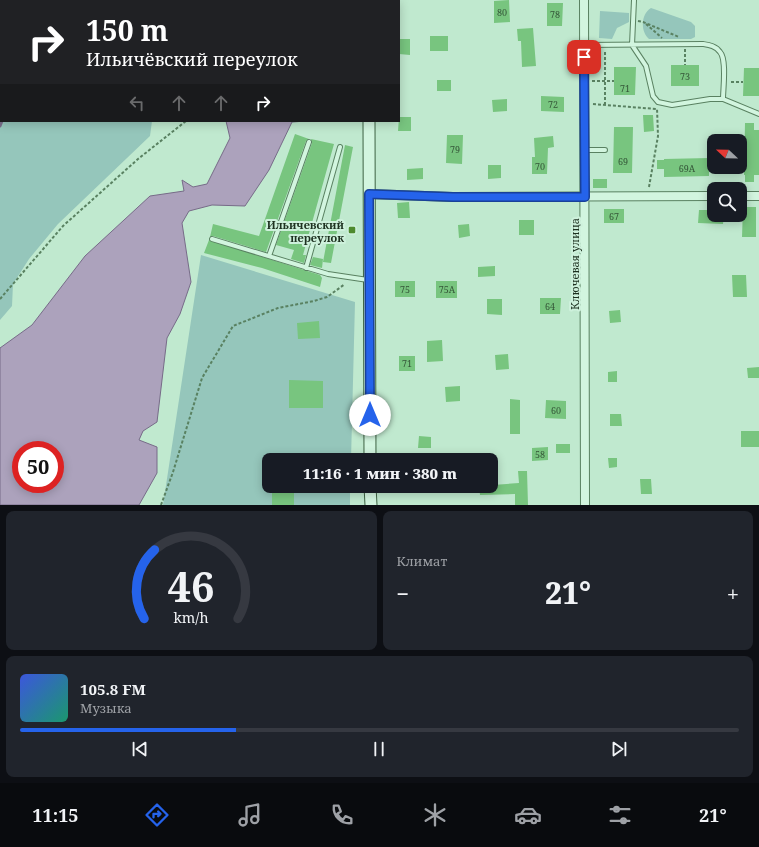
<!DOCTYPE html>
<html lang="ru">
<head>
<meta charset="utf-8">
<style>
	body { margin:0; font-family:"Noto Serif",serif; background:#20242c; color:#f1f3f6; height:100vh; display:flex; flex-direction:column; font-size:15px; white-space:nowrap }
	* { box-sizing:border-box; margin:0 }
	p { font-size:13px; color:#9ea1a6 }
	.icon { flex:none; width:22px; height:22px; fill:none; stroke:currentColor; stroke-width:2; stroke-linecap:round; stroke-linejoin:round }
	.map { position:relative; height:505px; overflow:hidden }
	.details { display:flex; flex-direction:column; gap:6px; padding:6px; background:#0d0f14; flex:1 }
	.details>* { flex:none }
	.top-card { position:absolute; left:0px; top:0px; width:400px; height:122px; box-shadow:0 2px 10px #0003; background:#202124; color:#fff; overflow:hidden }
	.needle { width:26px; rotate:292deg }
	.buttons { position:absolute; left:707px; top:134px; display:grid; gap:8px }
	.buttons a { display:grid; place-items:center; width:40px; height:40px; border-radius:8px; background:#171b24; box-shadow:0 2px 10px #0003; font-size:20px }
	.speed { position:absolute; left:12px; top:441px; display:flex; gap:8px; font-size:20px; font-weight:700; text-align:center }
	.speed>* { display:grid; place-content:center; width:52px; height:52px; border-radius:50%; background:#171b24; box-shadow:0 2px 10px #0003; line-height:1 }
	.speed .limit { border:6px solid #d22; background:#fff; color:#111 }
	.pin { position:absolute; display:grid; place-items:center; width:34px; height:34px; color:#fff; margin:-17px; border-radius:8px; box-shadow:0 2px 6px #0006 }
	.me { position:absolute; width:44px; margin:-22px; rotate:0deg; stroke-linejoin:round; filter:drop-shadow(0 0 3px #0008) }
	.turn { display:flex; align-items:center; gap:14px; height:84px; padding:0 20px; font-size:18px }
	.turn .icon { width:52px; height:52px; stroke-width:2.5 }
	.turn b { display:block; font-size:28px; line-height:34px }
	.lanes { display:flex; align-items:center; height:38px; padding:0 20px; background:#0003; justify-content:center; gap:20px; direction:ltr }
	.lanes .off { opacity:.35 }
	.big { font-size:30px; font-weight:800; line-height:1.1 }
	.details .card { flex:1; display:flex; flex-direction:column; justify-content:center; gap:6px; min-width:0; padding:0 14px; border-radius:8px; background:#20242c }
	.details .dial { align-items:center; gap:0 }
	.dial svg { height:104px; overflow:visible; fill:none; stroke:#363941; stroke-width:7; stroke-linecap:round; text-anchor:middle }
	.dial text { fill:#f1f3f6; stroke:none }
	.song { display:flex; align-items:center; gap:12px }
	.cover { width:48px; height:48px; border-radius:6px; background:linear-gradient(135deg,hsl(230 70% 55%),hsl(160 70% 35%)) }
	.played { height:4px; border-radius:2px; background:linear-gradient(90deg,#2563eb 30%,#363941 30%) }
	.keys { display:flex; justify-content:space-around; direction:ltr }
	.heat { display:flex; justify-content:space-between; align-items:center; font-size:22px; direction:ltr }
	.details .tiles { flex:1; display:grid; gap:6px; grid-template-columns:1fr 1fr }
	.card:last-child { grid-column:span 2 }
	.trip { position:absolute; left:262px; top:453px; width:236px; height:40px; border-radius:8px; background:#171b24; box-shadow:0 2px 10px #0003; font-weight:800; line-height:40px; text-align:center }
	.menu { display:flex; height:64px; justify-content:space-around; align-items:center; background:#090b0e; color:#9ea1a6 }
	.menu .icon { width:28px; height:28px }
	.menu .selected { color:#2563eb }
	.menu b { font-size:18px; color:#f1f3f6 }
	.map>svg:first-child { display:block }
	.green { fill:#95c6bb }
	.water { fill:#aca2bc; stroke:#776b88; fill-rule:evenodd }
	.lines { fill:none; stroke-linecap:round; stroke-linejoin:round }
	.stream { stroke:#776b88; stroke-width:3 }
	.building { fill:#78c57f }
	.lane-casing { stroke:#598161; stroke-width:6 }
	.street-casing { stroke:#598161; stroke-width:10 }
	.secondary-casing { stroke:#3d6243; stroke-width:13 }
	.path { stroke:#598161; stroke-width:2; stroke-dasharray:3 2; stroke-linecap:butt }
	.lane { stroke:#d2f5df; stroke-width:4 }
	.street { stroke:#d2f5df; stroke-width:8 }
	.secondary { stroke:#d2f5df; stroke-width:11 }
	.route-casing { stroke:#184099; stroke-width:10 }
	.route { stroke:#2563eb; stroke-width:7 }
	.poi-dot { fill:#4e8a2f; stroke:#cef1dc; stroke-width:1.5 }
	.labels { text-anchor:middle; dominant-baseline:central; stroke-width:4; stroke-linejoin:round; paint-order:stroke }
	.number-label { font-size:9px; fill:#345638 }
	.poi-label { font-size:11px; font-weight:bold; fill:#1d3120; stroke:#cef1dc; text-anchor:end }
	.street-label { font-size:11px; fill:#1d3120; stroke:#cef1dc }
</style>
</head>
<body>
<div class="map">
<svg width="759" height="505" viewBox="0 0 759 505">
	<rect width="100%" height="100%" fill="#c0e9cf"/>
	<path class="green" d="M0 0H167L1 1V121H152L150 136 58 224 29 259 13 284 12 306 0 320Z
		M651 8 691 22 695 26V37L691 39H649C640 31 641 14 651 8Z
		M600 11 629 13V22L617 28 612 39 599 38Z
		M201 255 355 302 351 460H269V486H350V505H163Z"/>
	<path class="water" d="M226 121H306L292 122 269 170 245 206 212 205 189 211 182 223 191 282 180 314 167 338 157 422 143 431 139 440 157 447V473L139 505H0V348L32 325 85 256 150 196 184 191 182 180 193 187 207 184 230 138ZM21 450H55V484H21Z"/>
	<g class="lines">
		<path class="stream" d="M53 1V0
			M0 126 2 121"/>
	</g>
	<path class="building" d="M509 0 510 22 494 23V1Z
		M547 3H563L562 26H547Z
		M533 28 536 66 522 67 521 41H518L517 29Z
		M430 36H448V51H430Z
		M399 39H410V55L399 54Z
		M671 65H699V86H671Z
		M614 67H636L635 95H614Z
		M744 68H759V96H743Z
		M437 80H451V91H437Z
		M541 96 564 97V112L541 111Z
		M507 99V111L493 112 492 100Z
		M643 115H653L654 131 644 132Z
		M399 117H411V131H398Z
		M745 123H754V130H759V175H754V182H745V175H744Z
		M614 127H633L632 173H613Z
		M295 134 309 139 306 141 266 252 213 236 210 237 213 224 259 236Z
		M447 135H463L462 164 446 163Z
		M553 136 554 147 548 148 547 174H532V157H535L534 138Z
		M311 139 334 144 303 255H306L304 263 291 259 294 250 276 245 312 143Z
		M345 145 353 147 331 263 323 262Z
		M709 158V160H714V168L709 169V176L664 177V169H657V160H664V159Z
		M488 165H501V178L488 179Z
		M423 168V179L407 180V169Z
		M593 179H607V188H593Z
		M409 202 410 218H398L397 203Z
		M743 207H756V237H742Z
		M604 209H624V223H604Z
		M699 210H714V215H724L723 224 698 223Z
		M519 220H534V235H519Z
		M469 224 470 236 459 238 458 225Z
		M209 240 320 275 322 278 320 287 262 268 204 253Z
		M313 257 323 259 322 268 310 265Z
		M495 266V276L478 277V267Z
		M732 275H746L747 297H733Z
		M395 281H415V297H395Z
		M436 281H457V298H436Z
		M540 298H561L560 314H540Z
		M487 299H502V315L487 314Z
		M620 310 621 322 610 323 609 311Z
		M319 321 320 338 298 339 297 323Z
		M442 340 443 361 427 362V341Z
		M508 354 509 369 496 370 495 355Z
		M399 356H415V371H399Z
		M759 367V378H748L747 368Z
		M617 371V382H608V372Z
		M289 380 323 381V408H289Z
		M460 386V401L446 402 445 387Z
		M510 399 520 400V434H510Z
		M546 400 566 401V419L545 418Z
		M610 414H621L622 426H610Z
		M741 431H759V447H741Z
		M419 436 431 437V448H418Z
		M556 444H570V453H556Z
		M548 447V460L532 461V448Z
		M608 458H617V467L609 468Z
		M518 471H527L528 505H515V494L480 495 479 486 519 483Z
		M640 479H651L652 494H641Z
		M272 490H294V505H272Z"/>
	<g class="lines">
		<g class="lane-casing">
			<path id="lane" d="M634 0 632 45 646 66 653 96 658 102 672 105 710 99H723L759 114
				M584 45 703 44C709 45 716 46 720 52 727 59 723 89 723 99
				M584 150H605
				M212 239 328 274 368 280
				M269 256 309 142
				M306 268 340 147"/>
		</g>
		<g class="street-casing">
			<path id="street" d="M584 0 585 505
				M369 194 453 197 714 196
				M740 196H759"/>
		</g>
		<g class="secondary-casing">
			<path id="secondary" d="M370 1V0
				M369 121 370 460
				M370 486 371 505"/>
		</g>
		<path class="path" d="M288 1V0
			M638 21 643 22 679 37
			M646 24 662 38
			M685 49V65
			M592 81H614
			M731 82H743
			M593 104 656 109
			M605 105V52
			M649 187 658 136 657 108
			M0 299 63 226 138 159 186 121
			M161 505 173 472 202 378 233 326 278 308 314 301 327 297 345 284"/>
		<use href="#lane" class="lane"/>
		<use href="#street" class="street"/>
		<use href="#secondary" class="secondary"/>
	</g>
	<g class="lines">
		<g class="route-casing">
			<path id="route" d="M370 415 369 194 453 197H585L584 57"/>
		</g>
		<use href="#route" class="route"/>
	</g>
	<rect class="poi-dot" x="348" y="226" width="8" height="8" rx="2"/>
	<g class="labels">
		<g class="number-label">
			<text x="502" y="12">80</text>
			<text x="555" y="14">78</text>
			<text x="685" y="76">73</text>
			<text x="625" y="88">71</text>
			<text x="553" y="104">72</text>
			<text x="455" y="149">79</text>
			<text x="623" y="161">69</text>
			<text x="540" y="166">70</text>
			<text x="687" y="168">69А</text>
			<text x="614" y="216">67</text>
			<text x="405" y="289">75</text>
			<text x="447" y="289">75А</text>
			<text x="550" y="306">64</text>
			<text x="407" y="363">71</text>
			<text x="556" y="410">60</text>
			<text x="540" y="454">58</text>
		</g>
		<g class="poi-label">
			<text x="344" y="224">Ильичевский<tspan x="344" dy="13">переулок</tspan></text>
		</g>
		<g class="street-label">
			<text transform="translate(574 264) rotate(-90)">Ключевая улица</text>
		</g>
	</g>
</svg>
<div class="buttons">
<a><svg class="needle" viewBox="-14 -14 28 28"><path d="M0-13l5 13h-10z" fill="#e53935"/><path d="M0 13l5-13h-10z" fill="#9ea1a6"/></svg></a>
<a><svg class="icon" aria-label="search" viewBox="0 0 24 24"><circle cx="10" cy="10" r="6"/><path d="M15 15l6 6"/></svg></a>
</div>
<div class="speed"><div class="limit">50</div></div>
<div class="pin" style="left:584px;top:57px;background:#d93025"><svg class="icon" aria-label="arrive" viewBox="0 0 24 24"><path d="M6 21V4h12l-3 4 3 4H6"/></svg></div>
<svg class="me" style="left:370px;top:415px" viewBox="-20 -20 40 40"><circle r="19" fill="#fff"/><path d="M0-13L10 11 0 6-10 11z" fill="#2563eb"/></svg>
<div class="trip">11:16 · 1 мин · 380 m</div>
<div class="top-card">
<div class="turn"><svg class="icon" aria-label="right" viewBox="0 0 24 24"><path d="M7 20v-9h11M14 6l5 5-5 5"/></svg><div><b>150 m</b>Ильичёвский переулок</div></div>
<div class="lanes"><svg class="icon off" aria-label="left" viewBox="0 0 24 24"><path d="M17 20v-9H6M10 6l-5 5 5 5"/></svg><svg class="icon off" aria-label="ahead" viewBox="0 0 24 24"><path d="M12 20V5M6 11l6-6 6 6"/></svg><svg class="icon off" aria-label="ahead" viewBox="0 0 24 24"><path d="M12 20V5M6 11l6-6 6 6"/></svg><svg class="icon" aria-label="right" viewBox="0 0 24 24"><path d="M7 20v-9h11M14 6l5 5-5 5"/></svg></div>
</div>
</div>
<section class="details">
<div class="tiles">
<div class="card dial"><svg viewBox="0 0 100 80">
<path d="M14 69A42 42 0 1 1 86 69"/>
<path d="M14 69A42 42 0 0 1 22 16" stroke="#2563eb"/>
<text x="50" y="56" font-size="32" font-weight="700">46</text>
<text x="50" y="72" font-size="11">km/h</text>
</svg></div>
<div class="card"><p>Климат</p>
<div class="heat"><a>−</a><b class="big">21°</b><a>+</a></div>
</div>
<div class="card">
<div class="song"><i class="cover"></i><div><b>105.8 FM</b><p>Музыка</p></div></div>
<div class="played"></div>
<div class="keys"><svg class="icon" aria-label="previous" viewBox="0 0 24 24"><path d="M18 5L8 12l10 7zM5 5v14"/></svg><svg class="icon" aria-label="pause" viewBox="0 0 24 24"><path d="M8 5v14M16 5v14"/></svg><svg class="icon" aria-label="next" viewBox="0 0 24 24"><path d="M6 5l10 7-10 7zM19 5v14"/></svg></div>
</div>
</div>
</section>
<nav class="menu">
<b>11:15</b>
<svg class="icon selected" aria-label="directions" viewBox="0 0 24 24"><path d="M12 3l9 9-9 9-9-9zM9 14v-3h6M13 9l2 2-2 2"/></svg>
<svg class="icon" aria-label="music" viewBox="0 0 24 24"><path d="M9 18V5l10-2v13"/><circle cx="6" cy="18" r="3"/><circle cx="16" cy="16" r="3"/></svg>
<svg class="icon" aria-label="phone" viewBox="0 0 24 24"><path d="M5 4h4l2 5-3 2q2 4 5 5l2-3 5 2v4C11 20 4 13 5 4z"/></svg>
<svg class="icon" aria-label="climate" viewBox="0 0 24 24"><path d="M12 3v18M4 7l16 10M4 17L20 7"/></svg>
<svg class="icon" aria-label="car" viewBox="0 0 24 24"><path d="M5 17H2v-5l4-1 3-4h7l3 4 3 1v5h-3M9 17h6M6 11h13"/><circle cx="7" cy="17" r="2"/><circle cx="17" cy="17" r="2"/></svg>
<svg class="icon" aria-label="filters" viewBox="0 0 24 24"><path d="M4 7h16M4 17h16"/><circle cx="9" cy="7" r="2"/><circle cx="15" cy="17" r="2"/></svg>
<b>21°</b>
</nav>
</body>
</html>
